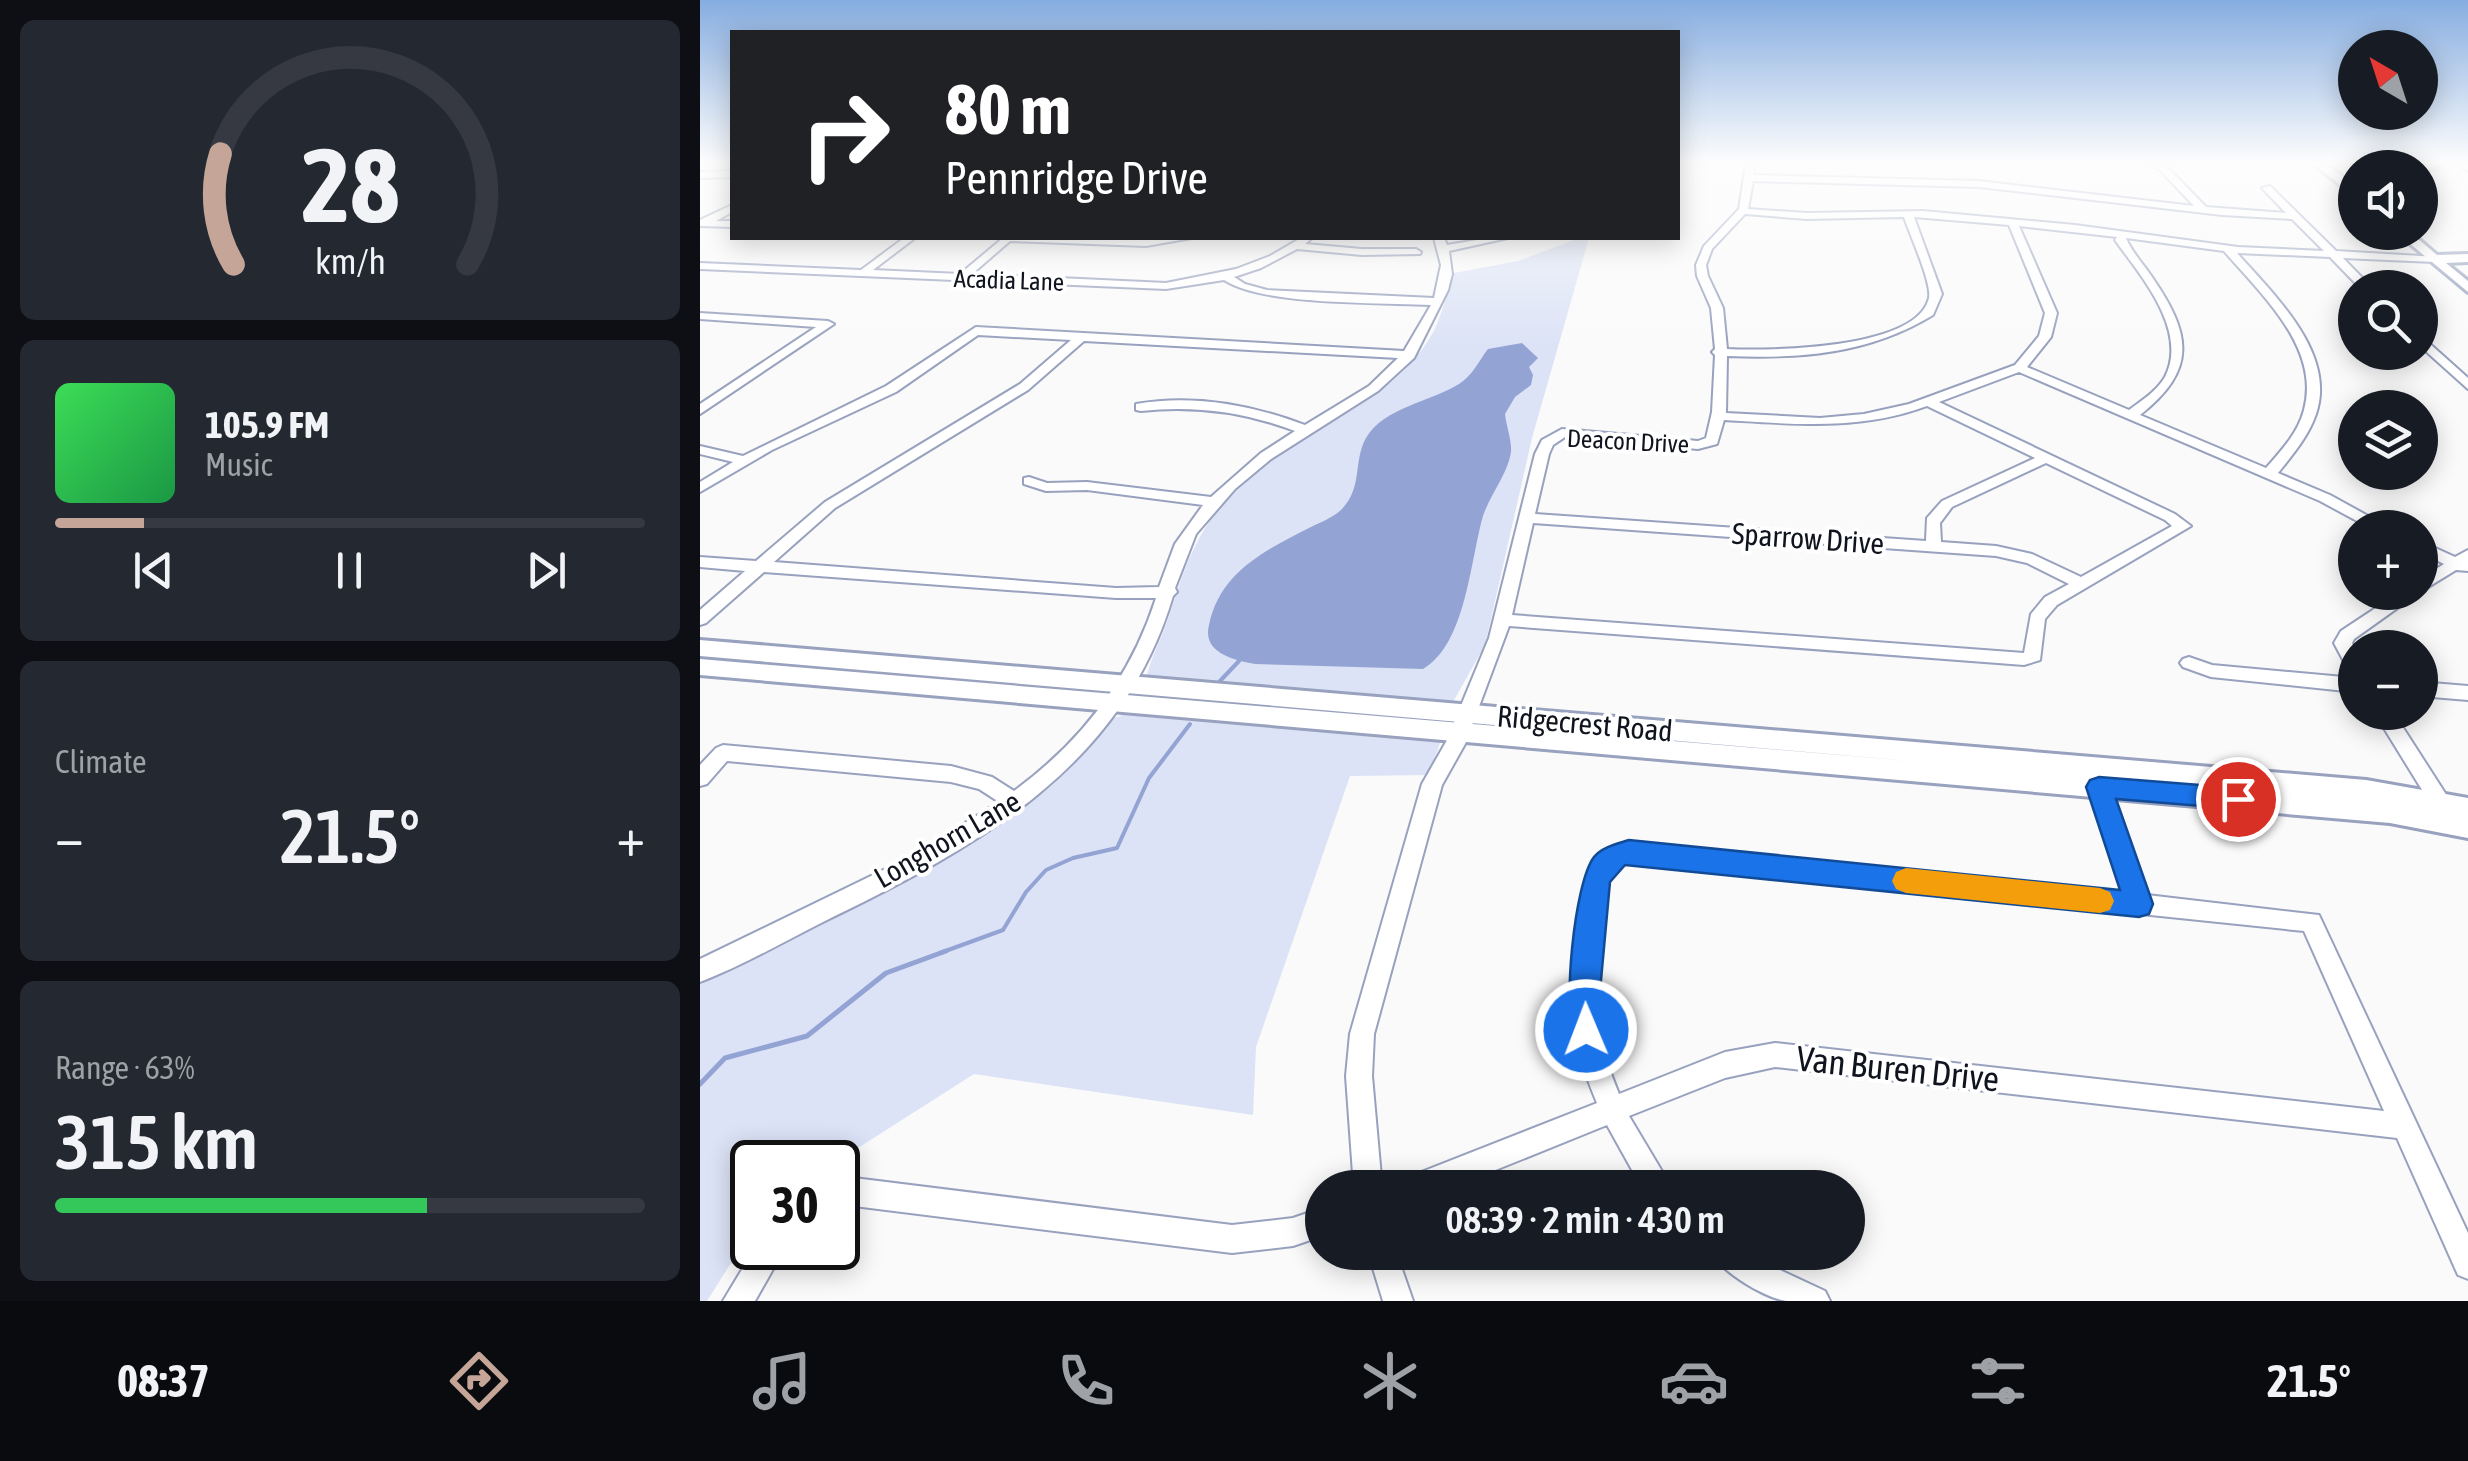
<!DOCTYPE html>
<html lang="en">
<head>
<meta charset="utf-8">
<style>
	body { margin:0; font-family:"Asap Condensed",sans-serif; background:#242831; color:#f1f3f6; height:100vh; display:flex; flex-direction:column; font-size:38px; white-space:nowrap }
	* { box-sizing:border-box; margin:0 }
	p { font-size:32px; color:#9ea1a6 }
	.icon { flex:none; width:55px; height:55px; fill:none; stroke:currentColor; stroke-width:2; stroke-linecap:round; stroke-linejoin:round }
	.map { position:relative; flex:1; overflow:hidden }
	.drawer { display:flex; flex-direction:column; gap:20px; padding:20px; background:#0d0f14; width:700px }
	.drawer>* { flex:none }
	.hud { position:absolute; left:30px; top:30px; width:950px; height:210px; border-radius:0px; box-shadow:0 5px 25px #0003; background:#202124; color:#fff; overflow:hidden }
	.needle { width:65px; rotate:321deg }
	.buttons { position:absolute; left:1638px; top:30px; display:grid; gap:20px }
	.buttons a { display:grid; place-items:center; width:100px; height:100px; border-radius:50%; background:#171b24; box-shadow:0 5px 25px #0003; font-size:50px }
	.speed { position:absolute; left:30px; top:1140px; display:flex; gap:20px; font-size:50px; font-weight:700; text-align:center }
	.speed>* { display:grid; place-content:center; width:130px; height:130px; border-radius:50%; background:#171b24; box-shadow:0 5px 25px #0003; line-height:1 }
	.speed .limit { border:5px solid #111; border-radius:15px; background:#fff; color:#111 }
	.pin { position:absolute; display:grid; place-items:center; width:85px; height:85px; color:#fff; margin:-42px; border:5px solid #fff; border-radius:50%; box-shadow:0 2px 10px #0007 }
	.me { position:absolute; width:110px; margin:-55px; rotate:359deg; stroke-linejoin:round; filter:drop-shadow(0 0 8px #0008) }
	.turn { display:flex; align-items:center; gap:35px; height:210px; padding:0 50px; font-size:45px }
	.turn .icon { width:130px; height:130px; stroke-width:2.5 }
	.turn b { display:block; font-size:70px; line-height:85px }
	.big { font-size:75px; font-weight:600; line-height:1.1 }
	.drawer .tile { flex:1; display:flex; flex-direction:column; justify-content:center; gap:15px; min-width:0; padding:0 35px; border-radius:15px; background:#242831 }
	.drawer .dial { align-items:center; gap:0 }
	.dial svg { height:260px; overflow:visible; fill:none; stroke:#363941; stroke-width:7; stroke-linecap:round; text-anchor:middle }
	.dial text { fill:#f1f3f6; stroke:none }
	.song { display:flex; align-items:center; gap:30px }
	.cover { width:120px; height:120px; border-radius:15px; background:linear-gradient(135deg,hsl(130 70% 55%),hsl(140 70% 35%)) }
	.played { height:10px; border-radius:5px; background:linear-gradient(90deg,#c4a597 15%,#363941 15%) }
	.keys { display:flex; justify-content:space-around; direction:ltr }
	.heat { display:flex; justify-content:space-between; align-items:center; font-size:55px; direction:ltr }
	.charge { height:15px; border-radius:8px; background:linear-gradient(90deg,#34c759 63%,#363941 0) }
	.trip { position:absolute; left:605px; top:1170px; width:560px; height:100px; border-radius:50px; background:#171b24; box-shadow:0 5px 25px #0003; font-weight:600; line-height:100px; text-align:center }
	.tabs { display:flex; height:160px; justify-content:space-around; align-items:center; background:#090b0e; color:#9ea1a6 }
	.tabs .icon { width:70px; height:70px }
	.tabs .selected { color:#c4a597 }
	.tabs b { font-size:45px; color:#f1f3f6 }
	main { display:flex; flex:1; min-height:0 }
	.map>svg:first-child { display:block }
	.green { fill:#dce3f6 }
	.water { fill:#93a3d3 }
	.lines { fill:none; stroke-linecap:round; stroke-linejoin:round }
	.stream-far1 { stroke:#93a3d3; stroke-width:4 }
	.stream { stroke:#93a3d3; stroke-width:5 }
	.minor-casing { stroke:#98a1be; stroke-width:4 }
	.major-casing { stroke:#98a1be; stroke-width:6 }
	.minor { fill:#fff; fill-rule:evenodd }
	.major { fill:#fff; fill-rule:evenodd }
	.wall { fill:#c2a69a }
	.route { fill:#1a73e8; stroke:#114b97; stroke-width:2.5 }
	.slow { fill:#f59e0b }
	.labels { text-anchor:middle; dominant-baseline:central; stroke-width:8; stroke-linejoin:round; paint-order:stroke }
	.far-street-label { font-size:25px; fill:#10141e; stroke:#fff }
	.street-label { font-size:30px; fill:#10141e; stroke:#fff }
	.near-street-label { font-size:35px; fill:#10141e; stroke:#fff }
</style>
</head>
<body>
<main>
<section class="drawer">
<div class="tile dial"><svg viewBox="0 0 100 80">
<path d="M14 69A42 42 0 1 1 86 69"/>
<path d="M14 69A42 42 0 0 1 10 35" stroke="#c4a597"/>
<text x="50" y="56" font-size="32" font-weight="700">28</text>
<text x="50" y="72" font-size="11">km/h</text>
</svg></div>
<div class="tile">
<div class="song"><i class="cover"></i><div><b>105.9 FM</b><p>Music</p></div></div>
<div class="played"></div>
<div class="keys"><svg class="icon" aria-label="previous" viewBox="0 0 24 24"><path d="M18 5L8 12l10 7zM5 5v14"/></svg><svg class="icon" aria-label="pause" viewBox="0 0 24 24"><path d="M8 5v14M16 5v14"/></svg><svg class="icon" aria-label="next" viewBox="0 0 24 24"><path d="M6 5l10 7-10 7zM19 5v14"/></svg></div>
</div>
<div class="tile"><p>Climate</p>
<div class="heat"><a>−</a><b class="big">21.5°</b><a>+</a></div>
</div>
<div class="tile"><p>Range · 63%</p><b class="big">315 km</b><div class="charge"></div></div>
</section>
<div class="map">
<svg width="1768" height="1301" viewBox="0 0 1768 1301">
	<rect width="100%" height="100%" fill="#fafafa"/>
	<path class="green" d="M879 238H889L832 438 785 645 753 702 745 706 446 680C450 659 460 642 467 622 485 567 495 531 537 488 596 427 700 406 737 324 744 307 748 289 754 273L818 261Z
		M435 710 728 735 740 743 729 775 650 776 556 1047 553 1115 274 1074 136 1162H52V1240L29 1266 7 1301H0V982L269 844 355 783 412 719Z"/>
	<path class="water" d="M822 343 838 358 829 367 833 375 831 385 815 397 805 414C806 425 812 441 811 452 808 473 790 495 783 516 770 561 766 644 723 669L555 664C534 660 502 653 509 625 520 572 564 551 609 528 619 523 634 517 642 509 663 487 653 461 666 438 683 408 732 401 759 384 773 375 778 362 788 349Z"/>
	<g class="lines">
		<path class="stream-far1" d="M520 681 539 661
			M240 953 303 930 326 892 346 870 373 858 417 848 449 778 490 724"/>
		<path class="stream" d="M0 1084 25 1058 107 1036 186 973 246 951"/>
		<g class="minor-casing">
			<path id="minor" d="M1046 164H1054L1053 175 1279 181 1494 206 1460 170 1449 164 1466 166 1506 207 1586 213 1562 188 1570 186 1636 251 1738 257 1739 259 1734 262 1643 258 1672 288H1660L1630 257 1537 253C1573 294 1637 353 1616 414 1608 437 1593 454 1578 473L1630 495 1690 528H1670L1620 501 1319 372 1239 402 1475 514 1491 526 1357 605 1345 619 1340 660 1324 665 809 626 765 744 742 785 674 1034 672 1076 682 1188H654L646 1076 650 1034 722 784 746 742 789 638 835 454 842 440 862 429 998 441 1006 438 1012 412 1015 355 1012 352 1015 349 1011 308 997 276 996 265 1004 246 1039 209ZM1053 181 1279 187 1522 215 1592 219 1624 251 1538 247 1375 225 1223 211 1107 213 1048 209ZM1045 214 1107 219 1204 217C1210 235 1232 283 1229 298 1217 350 1068 351 1027 349L1023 308 1008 276 1006 265 1012 249ZM1214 217 1309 225 1345 313 1339 336 1315 365 1209 404 1164 414 1120 418 1026 413 1027 356C1101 359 1169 354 1233 315L1242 294ZM1319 226 1417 237 1415 240C1440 275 1489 330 1465 377 1457 391 1441 401 1429 410L1327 367 1351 337 1357 313ZM1426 238 1524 251C1561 294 1621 348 1604 410 1598 433 1581 451 1566 468L1440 415C1498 369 1491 334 1452 277 1444 265 1431 251 1426 238ZM1227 406 1335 458 1242 501 1227 518 1226 541 835 514 849 454 853 445 865 437 998 449 1017 444 1024 420C1093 424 1161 431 1227 406ZM1346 463 1465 520 1472 526 1381 577 1332 554 1296 546 1241 542 1240 523 1252 507ZM833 523 1296 556 1327 563 1369 584 1345 597 1331 614 1324 653 812 615Z
				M1758 164H1768V171Z
				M32 171V177L0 178V172Z
				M32 205V212L16 221H32V227L0 226V220Z
				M204 238H215L173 270 260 274 303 238H492L446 246 310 241 272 274 466 283 536 269 570 256 601 238H612L605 244 662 249H716L721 252 720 254 662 255 597 249 561 268 534 277 545 284 567 290 734 298 741 265 734 238H744L747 245 789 238H808L749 251 752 274 748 290 714 358 678 391 571 459 535 489 496 534 475 588 477 592 473 596C422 769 275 848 123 922 83 942 42 966 0 982V959L210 857 299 802 279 789 251 782 27 761 7 784 0 786V765L16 748 23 745 251 766 292 777 314 791C382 741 430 679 456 598H416L64 572 6 623 0 625V610L45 571 0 567V557L56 561 125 502 320 384 371 340 278 335 196 392 72 450 0 492V482L33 462 0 454V446L43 456 186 386 276 327 704 351 731 305C678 302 565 306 524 280L466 289 0 269V263L161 270ZM384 341 698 358 669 386 605 425C552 405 493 394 436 404V410L441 411C495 405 545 412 595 431L561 453 511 497 387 482 347 483 329 477 324 478V484L346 491 387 490 503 505 475 544 459 587 416 588 74 562 135 508 328 390Z
				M0 313 128 321 134 324 0 414V404L116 327 0 319Z
				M1720 335 1768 378V389L1720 346Z
				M1720 541 1755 557 1768 550V571L1756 570 1720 592V579L1744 564 1720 552Z
				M1700 592H1720L1654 639 1652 643 1655 649V672L1649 671 1634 643 1641 631Z
				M1489 657 1512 665 1655 678V692L1511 677 1483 667 1480 663 1483 659Z
				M1720 682 1768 686V700L1720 696Z
				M1674 712H1693L1754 807 1757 813 1754 819 1747 821 1740 819Z
				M1396 769 1403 771 1406 777 1447 895 1619 915 1768 1233V1279L1758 1275 1697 1138 1075 1067 1025 1078 929 1116 972 1188H942L907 1125 751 1188H703L706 1178 897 1103C887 1079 878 1055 874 1029 868 998 876 874 901 856 908 850 920 846 929 843L1424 893 1386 777 1389 771ZM931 861 1604 931 1684 1111 1075 1043 1025 1052 919 1094C885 1014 898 964 907 881L914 870Z
				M138 1176 532 1225 593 1218 622 1208V1236L593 1246 532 1253 138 1204Z
				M55 1248H85L55 1301H23Z
				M668 1252H696L713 1301H683Z
				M1012 1252H1051L1067 1264 1125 1291 1130 1301C1116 1301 1101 1301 1087 1301 1067 1299 1020 1272 1012 1252Z"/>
		</g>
		<g class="major-casing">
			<path id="major" d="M1614 164H1627L1655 187V197Z
				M1696 232H1710L1737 255 1768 254V262L1746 263 1768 281V292Z
				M0 640 1666 780 1768 798V838L1690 823 0 675V659L1222 762 0 656Z"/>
		</g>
		<use href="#minor" class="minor"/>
		<use href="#major" class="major"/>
	</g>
	<path class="wall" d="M1711 164H1743L1738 172 1721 171 1720 168H1716Z"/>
	<linearGradient id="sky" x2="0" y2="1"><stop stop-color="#86ade0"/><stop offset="0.47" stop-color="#fdfdfd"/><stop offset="1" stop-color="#fdfdfd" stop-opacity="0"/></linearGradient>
	<rect width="1768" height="346" fill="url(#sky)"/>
	<path class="route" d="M1399 777 1538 788 1547 791 1551 799 1547 806 1538 809 1416 799 1453 904 1449 914 1439 917 925 865 910 882 899 1002 902 1030 897 1042 886 1046 875 1042C862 1011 874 883 894 857 902 847 917 844 929 840L1420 890 1386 787 1390 780Z"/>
	<path class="slow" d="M1206 868 1400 888 1410 892 1414 901 1410 910 1400 913 1206 893 1196 889 1192 881 1196 872Z"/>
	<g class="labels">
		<g class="far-street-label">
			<text transform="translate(309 280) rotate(2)">Acadia Lane</text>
			<text transform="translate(928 441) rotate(3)">Deacon Drive</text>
		</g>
		<g class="street-label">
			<text transform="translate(1108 538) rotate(4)">Sparrow Drive</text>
			<text transform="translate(885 723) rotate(5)">Ridgecrest Road</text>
			<text transform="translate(247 839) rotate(-30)">Longhorn Lane</text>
		</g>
		<g class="near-street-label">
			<text transform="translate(1198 1068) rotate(6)">Van Buren Drive</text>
		</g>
	</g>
</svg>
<div class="buttons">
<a><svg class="needle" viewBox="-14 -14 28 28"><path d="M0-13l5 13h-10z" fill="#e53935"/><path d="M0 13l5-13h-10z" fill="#9ea1a6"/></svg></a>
<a><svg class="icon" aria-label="sound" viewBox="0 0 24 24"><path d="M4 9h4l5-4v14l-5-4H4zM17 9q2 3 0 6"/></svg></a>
<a><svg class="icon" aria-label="search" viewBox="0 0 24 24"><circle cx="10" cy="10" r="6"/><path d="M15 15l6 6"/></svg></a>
<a><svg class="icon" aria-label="layers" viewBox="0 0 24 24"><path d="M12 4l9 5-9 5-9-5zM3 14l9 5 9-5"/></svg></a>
<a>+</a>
<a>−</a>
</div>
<div class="speed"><div class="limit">30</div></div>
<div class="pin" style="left:1538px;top:799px;background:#d93025"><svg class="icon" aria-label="arrive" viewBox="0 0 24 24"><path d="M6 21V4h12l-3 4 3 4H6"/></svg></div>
<svg class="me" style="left:886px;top:1030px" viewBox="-20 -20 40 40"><circle r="17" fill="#1a73e8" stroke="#fff" stroke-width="3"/><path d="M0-11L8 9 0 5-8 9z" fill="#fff"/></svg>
<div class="trip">08:39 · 2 min · 430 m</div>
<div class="hud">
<div class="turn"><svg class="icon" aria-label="right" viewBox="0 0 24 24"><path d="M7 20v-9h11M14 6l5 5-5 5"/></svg><div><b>80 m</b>Pennridge Drive</div></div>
</div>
</div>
</main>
<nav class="tabs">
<b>08:37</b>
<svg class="icon selected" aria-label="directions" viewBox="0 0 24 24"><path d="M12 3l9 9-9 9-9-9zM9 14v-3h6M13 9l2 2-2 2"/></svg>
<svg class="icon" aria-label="music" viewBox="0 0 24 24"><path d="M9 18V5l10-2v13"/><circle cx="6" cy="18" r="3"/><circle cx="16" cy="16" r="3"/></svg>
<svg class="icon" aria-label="phone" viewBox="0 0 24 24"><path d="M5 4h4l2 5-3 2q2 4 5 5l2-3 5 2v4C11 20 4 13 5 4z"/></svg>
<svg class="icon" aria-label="climate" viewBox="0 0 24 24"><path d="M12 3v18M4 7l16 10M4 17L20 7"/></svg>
<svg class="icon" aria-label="car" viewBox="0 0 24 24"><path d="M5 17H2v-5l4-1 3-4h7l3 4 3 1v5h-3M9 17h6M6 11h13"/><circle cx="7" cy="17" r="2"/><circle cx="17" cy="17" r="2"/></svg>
<svg class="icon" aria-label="filters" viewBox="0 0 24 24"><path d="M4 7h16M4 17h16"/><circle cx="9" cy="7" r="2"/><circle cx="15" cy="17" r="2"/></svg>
<b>21.5°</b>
</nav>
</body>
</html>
